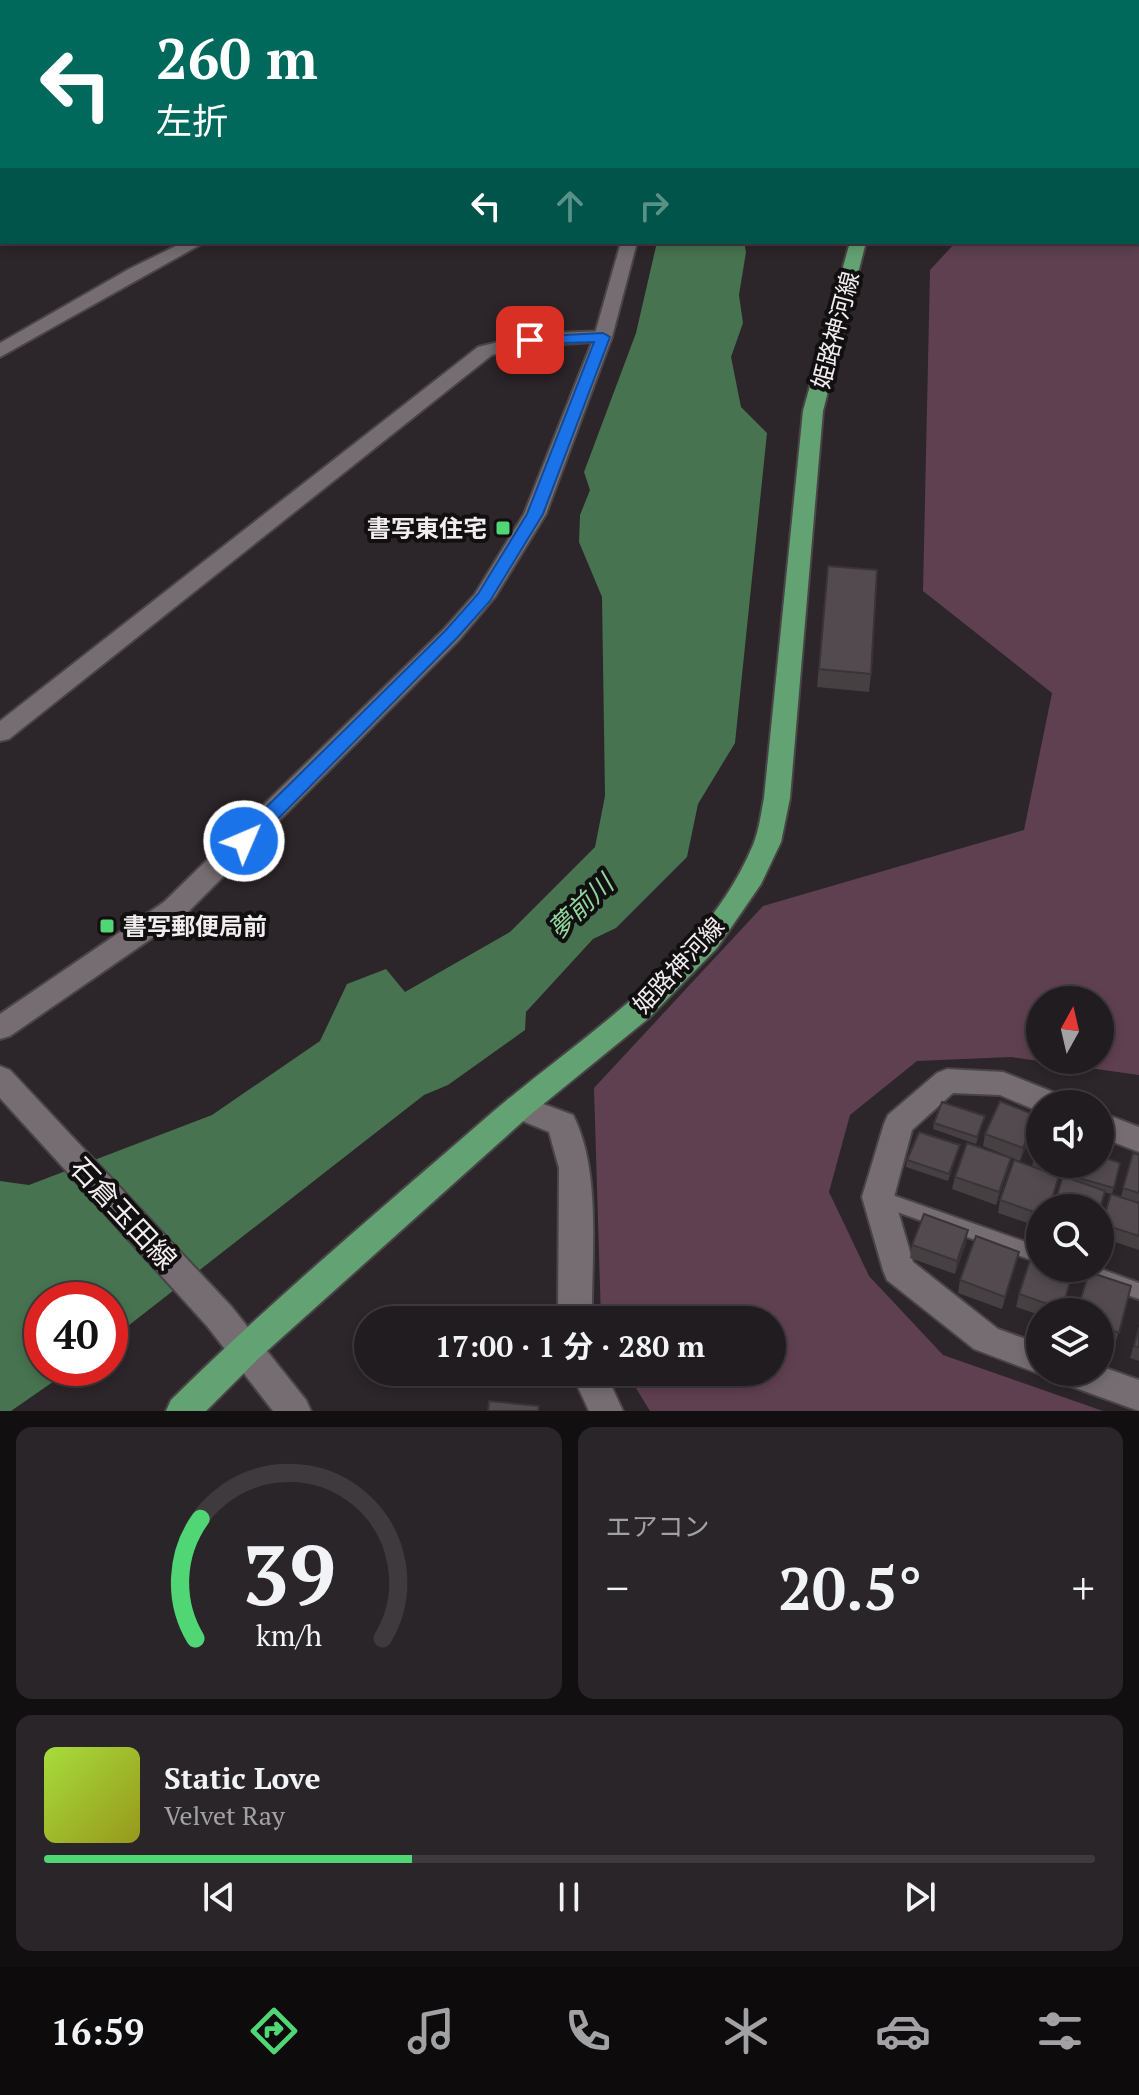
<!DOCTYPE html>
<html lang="ja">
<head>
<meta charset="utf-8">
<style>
	body { margin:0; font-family:"PT Serif","Noto Sans JP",serif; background:#292528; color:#f1f3f6; height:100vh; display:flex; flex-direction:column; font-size:30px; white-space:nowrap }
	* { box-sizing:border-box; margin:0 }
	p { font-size:26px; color:#a2a1a4 }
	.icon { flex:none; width:44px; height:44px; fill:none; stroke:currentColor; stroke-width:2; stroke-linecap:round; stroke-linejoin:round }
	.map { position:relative; height:1411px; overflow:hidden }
	.details { display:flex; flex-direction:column; gap:16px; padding:16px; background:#120f11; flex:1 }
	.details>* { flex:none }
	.guide { position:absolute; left:0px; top:0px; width:1140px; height:244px; box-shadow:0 4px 12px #0003,0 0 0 2px #3e3a3d; background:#00695c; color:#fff; overflow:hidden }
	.needle { width:52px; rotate:8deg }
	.controls { position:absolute; left:1026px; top:986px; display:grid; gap:16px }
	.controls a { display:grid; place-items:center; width:88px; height:88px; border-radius:50%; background:#211c1f; box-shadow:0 4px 12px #0003,0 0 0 2px #3e3a3d; font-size:40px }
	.speed { position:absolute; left:24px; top:1282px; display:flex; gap:16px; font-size:40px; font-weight:700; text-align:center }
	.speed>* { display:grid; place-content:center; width:104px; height:104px; border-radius:50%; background:#211c1f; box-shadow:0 4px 12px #0003,0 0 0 2px #3e3a3d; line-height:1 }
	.speed .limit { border:12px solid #d22; background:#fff; color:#111 }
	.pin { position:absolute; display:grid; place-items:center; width:68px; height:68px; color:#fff; margin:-34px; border-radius:16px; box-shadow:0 4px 12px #0006 }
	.me { position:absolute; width:88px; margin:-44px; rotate:45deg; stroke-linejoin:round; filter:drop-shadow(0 0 6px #0008) }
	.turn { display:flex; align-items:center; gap:28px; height:168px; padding:0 24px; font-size:36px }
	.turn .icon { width:104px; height:104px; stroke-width:2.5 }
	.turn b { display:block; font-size:56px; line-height:68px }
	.lanes { display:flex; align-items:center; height:76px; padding:0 24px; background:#0003; justify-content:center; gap:40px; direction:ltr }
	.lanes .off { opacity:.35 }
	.big { font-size:60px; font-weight:700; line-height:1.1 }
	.details .widget { flex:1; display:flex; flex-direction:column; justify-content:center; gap:12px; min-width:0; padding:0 28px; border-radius:16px; background:#292528 }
	.details .dial { align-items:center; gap:0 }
	.dial svg { height:208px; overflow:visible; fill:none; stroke:#3e3a3d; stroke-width:7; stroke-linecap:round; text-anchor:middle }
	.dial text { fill:#f1f3f6; stroke:none }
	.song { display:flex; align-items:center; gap:24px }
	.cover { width:96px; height:96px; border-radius:12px; background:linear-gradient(135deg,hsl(80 70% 55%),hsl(60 70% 35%)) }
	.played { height:8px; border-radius:4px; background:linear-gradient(90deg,#50d674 35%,#3e3a3d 35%) }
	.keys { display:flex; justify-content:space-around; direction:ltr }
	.heat { display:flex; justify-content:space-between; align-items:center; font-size:44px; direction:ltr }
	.details .tiles { flex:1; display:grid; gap:16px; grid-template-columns:1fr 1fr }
	.widget:last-child { grid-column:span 2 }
	.trip { position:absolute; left:354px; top:1306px; width:432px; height:80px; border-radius:40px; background:#211c1f; box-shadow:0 4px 12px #0003,0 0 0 2px #3e3a3d; font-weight:700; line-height:80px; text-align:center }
	.menu { display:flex; height:128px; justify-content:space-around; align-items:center; background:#0d0b0c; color:#a2a1a4 }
	.menu .icon { width:56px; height:56px }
	.menu .selected { color:#50d674 }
	.menu b { font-size:36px; color:#f1f3f6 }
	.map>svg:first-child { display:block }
	.green { fill:#5f4051; fill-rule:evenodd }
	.water { fill:#477350 }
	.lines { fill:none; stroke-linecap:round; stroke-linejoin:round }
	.river { stroke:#477350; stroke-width:48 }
	.lane-casing { stroke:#494446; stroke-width:4 }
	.street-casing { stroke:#494446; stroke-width:4 }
	.secondary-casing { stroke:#494446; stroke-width:4 }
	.primary-casing { stroke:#494446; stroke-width:4 }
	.highway-casing { stroke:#494446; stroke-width:4 }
	.lane { fill:#756d71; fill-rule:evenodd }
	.street { fill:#756d71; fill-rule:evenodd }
	.secondary { fill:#756d71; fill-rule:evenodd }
	.primary { fill:#63a272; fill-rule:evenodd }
	.highway { fill:#57c672; fill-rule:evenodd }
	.wall { fill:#474043 }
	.shaded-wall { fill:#393437 }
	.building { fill:#524a4e; stroke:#393437; stroke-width:2 }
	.route { fill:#1a73e8; stroke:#114b97; stroke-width:2 }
	.poi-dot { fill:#50d674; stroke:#120f11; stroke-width:3 }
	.labels { text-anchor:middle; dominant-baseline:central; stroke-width:8; stroke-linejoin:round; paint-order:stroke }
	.street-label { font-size:24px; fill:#f1edef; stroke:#120f11 }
	.poi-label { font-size:24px; font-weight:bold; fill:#f1edef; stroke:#120f11; text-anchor:end }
	.water-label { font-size:26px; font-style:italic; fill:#91d59d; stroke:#120f11 }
	.near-street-label { font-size:28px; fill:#f1edef; stroke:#120f11 }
</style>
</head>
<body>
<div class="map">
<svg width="1139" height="1411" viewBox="0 0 1139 1411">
	<rect width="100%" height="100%" fill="#2c2529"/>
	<path class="green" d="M1139 121V1075L1011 1057 917 1061 850 1115 829 1192 869 1276 943 1355 1103 1411H650L626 1372H772V1320H601L594 1088 763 906 1024 830 1052 693 923 591 930 270 956 242H1138ZM1040 1000H1100V1060H1040Z"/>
	<path class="water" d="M657 242H744L746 252 739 295 743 323 731 357 741 407 767 433 735 743 698 804 687 857 616 928 593 939 526 1012 525 1030 448 1085 424 1095 110 1340V1300H42V1368H73L11 1411H0V1181L29 1185 212 1115 320 1041 347 984 386 969 405 992 510 932 595 847 605 796 602 597 579 542 580 515 590 490 584 472 636 333Z"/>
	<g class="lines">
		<path class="river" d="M698 2 699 0"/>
		<g class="lane-casing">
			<path id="lane" d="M878 1190 1040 1247V1263L872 1203 869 1198 872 1193Z
				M1066 1268H1098L1139 1283V1299L1068 1274Z"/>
		</g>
		<g class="street-casing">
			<path id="street" d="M352 0H370L350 2Z
				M1003 0H1017L1018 2H1004Z
				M0 108H2V118H0Z
				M184 242H205L0 357V343L129 269Z
				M603 331 612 337 610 341 530 346 492 355 9 739 0 741V721L478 347 530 334Z"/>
		</g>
		<g class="secondary-casing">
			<path id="secondary" d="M621 242H637L612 337 546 514 495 597 459 640 184 916 10 1036 0 1039V1014L164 902 443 630 475 594 524 514 594 337Z
				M0 1066 10 1070 231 1306 306 1400 311 1411H273L207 1326 0 1098Z
				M947 1069 1003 1072 1063 1096 1067 1104H1040V1112L1000 1095 953 1093 912 1130 894 1197 913 1262 998 1329 1040 1344V1372H1046L1040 1374 974 1349 887 1280 883 1270 862 1197 884 1124 888 1115 937 1073Z
				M519 1095 573 1115C602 1172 591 1257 592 1320H558L559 1168 549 1132 508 1115 504 1107 508 1099Z
				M1100 1112 1139 1127V1152L1100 1137Z
				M1100 1366 1139 1380V1411L1062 1383 1057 1372H1100Z
				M571 1372H605L623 1411H589Z"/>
		</g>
		<g class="primary-casing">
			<path id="primary" d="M796 0H810V2H796Z
				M850 242H866L823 411 790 798 781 842 761 884 717 948 649 1018 530 1115 258 1359 206 1411H166L171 1400C272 1300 381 1209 488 1116 582 1035 703 964 753 845 759 831 761 813 764 798L803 411Z"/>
		</g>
		<g class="highway-casing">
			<path id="highway" d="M0 57H2V65H0Z
				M0 88H2V96H0Z
				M1138 199H1139V209H1138Z
				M1139 235V245L1132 244 1138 242Z"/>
		</g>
		<use href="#lane" class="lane"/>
		<use href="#street" class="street"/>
		<use href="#secondary" class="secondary"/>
		<use href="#primary" class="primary"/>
		<use href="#highway" class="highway"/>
	</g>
	<path class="wall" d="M828 566 871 674 869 692 817 687Z
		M985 1116 976 1144 933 1129 934 1123Z
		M1034 1128 1020 1161 983 1146 985 1134Z
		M1040 1145V1164H1071L1064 1177 1074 1180 1079 1164 1120 1163 1112 1194 1121 1197 1133 1153 1139 1155V1250L1100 1237V1232L1111 1194 1058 1178 1056 1188 1040 1208V1227L998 1213 1000 1200 1032 1167 1035 1154Z
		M958 1152 948 1181 906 1167 907 1160Z
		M1011 1158 1008 1170 996 1205 952 1189 955 1177Z
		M966 1243 955 1274 910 1258 912 1245Z
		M1019 1252 1002 1309 958 1293 960 1280Z
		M1073 1272 1061 1312H1040V1315L1016 1307 1019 1294Z
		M1131 1286 1115 1345 1100 1340V1312Z
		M1139 1326V1361L1130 1358Z"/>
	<path class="shaded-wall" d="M1037 1116 1034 1128 1020 1161 1023 1148Z
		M1011 1158 1008 1170 996 1205 999 1192Z
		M1068 1164H1071L1063 1180 1066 1167Z
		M968 1230 966 1243 955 1274 957 1261Z
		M1019 1252 1016 1264 1002 1309 1005 1297Z"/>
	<path class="building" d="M828 566 877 570 871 674 819 669Z
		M1000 1101 1037 1116 1023 1148 985 1134Z
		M942 1102 985 1116 977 1137 934 1123Z
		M919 1132 960 1145 949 1174 907 1160Z
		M967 1143 1011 1158 999 1192 955 1177Z
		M1040 1145V1156L1035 1154Z
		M1133 1153 1139 1155V1193L1123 1188Z
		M1100 1156 1120 1163 1114 1188 1075 1177 1079 1164H1100Z
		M1014 1160 1059 1176 1049 1208H1040V1214L1000 1200Z
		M1063 1176 1105 1191 1100 1208H1053Z
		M1111 1194 1139 1203V1236L1102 1224Z
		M924 1214 968 1230 957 1261 912 1245Z
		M976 1236 1019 1252 1005 1297 960 1280Z
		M1031 1257 1040 1260V1268H1062L1073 1272 1062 1309 1019 1294Z
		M1089 1272 1131 1286 1119 1333 1100 1326V1312H1077Z
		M1139 1328V1347L1134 1346Z
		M489 1401 539 1406 538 1411H488Z"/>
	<path class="route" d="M603 333 610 337 543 514 490 601 457 638 251 846H237L234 841 237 836 445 631 478 594 527 514 594 342 530 344 525 343V337Z"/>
	<g class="poi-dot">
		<rect x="495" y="520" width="16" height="16" rx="4"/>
		<rect x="99" y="918" width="16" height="16" rx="4"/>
	</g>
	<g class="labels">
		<g class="street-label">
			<text transform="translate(835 330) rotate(-75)">姫路神河線</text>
			<text transform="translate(678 965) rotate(-47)">姫路神河線</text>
		</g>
		<g class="poi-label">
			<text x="487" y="528">書写東住宅</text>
			<text x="123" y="926" text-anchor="start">書写郵便局前</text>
		</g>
		<g class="water-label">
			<text transform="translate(580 906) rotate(-44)">夢前川</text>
		</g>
		<g class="near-street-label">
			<text transform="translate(124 1213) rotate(47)">石倉玉田線</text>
		</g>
	</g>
</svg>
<div class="controls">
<a><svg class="needle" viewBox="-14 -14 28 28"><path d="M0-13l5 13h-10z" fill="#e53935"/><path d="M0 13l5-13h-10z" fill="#a2a1a4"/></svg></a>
<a><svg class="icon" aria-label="sound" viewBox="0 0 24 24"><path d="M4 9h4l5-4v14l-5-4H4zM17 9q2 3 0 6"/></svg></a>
<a><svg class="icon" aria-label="search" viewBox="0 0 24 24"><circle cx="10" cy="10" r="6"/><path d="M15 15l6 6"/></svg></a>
<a><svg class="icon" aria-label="layers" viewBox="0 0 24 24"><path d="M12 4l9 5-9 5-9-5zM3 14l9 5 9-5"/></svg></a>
</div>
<div class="speed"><div class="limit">40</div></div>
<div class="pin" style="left:530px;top:340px;background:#d93025"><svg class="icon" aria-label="arrive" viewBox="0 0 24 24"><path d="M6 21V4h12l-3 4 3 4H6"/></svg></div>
<svg class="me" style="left:244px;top:841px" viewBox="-20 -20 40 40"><circle r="17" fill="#1a73e8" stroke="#fff" stroke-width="3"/><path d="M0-11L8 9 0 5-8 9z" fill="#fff"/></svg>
<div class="trip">17:00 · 1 分 · 280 m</div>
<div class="guide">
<div class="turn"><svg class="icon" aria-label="left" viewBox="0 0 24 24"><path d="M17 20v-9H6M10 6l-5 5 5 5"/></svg><div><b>260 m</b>左折</div></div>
<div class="lanes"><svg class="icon" aria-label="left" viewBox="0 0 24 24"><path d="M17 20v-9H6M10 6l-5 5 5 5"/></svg><svg class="icon off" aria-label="ahead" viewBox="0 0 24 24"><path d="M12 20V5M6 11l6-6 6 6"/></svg><svg class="icon off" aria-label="right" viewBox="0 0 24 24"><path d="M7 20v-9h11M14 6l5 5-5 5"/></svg></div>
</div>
</div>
<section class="details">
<div class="tiles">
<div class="widget dial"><svg viewBox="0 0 100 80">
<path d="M14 69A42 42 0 1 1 86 69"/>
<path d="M14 69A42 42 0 0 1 16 23" stroke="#50d674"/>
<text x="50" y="56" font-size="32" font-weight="700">39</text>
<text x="50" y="72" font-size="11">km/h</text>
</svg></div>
<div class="widget"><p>エアコン</p>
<div class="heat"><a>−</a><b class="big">20.5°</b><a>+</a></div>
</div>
<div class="widget">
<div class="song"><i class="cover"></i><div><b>Static Love</b><p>Velvet Ray</p></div></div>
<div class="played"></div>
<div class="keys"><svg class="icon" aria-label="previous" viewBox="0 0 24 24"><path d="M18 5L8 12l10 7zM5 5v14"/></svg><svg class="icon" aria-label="pause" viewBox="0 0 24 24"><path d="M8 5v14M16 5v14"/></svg><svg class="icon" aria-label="next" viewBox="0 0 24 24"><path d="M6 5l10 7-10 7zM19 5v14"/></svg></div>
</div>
</div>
</section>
<nav class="menu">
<b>16:59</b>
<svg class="icon selected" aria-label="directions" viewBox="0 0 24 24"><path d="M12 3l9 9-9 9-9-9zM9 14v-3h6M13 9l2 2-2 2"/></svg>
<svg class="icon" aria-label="music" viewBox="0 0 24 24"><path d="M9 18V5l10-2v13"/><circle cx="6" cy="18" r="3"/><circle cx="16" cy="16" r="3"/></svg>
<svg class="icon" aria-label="phone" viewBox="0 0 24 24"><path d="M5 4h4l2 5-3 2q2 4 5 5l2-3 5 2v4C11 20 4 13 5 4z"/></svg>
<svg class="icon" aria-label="climate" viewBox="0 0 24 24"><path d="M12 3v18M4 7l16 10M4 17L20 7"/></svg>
<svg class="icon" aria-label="car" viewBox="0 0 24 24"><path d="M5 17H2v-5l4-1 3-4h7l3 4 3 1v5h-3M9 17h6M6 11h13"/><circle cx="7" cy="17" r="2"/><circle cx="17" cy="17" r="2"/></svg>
<svg class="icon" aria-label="filters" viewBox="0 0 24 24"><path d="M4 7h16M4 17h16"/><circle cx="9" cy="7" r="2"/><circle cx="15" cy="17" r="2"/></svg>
</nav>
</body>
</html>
